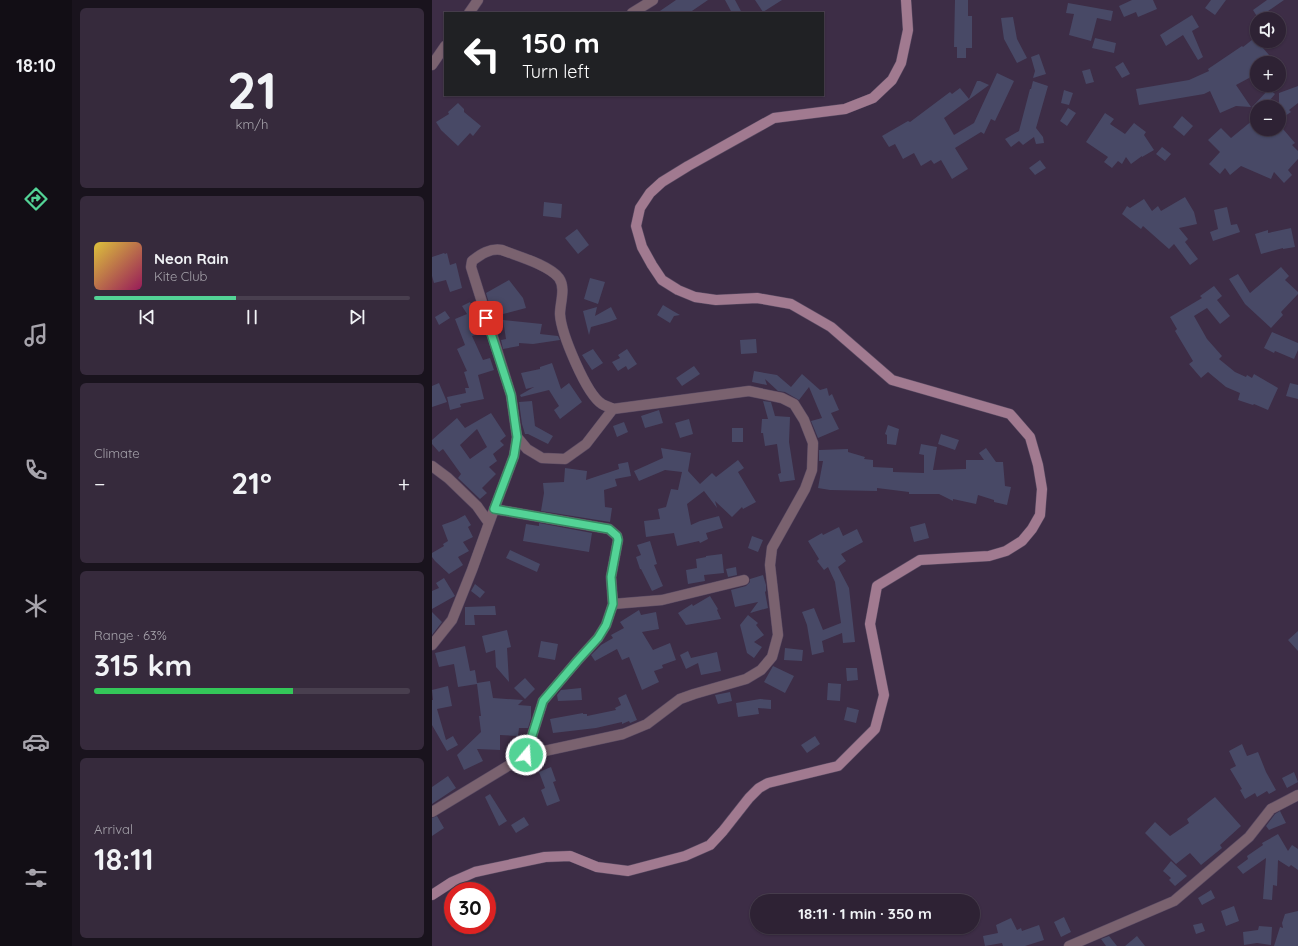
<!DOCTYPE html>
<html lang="en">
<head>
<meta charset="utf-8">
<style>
	body { margin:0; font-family:Quicksand,sans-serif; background:#362a3c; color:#f1f3f6; height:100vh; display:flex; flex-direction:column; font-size:15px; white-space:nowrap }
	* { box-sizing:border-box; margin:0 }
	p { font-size:13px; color:#a7a4ac }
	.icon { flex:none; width:22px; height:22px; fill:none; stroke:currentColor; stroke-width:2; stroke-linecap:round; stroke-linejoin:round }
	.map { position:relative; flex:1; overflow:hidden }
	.sheet { display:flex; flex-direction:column; gap:8px; padding:8px; background:#19131d; width:360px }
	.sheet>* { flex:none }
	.banner { position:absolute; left:12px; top:12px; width:380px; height:84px; border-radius:0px; box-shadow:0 1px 3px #0004,0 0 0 1px #493f4f; background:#202124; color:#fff; overflow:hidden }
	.buttons { position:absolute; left:818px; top:12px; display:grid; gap:8px }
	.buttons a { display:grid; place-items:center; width:36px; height:36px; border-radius:50%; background:#2e2234; box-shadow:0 1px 3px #0004,0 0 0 1px #493f4f; font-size:20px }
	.speed { position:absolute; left:12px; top:882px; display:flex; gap:8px; font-size:20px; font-weight:700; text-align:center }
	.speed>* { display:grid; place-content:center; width:52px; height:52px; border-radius:50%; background:#2e2234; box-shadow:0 1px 3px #0004,0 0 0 1px #493f4f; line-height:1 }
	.speed .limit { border:6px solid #d22; background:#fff; color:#111 }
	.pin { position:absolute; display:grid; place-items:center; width:34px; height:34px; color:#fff; margin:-17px; border-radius:8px; box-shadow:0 2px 6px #0006 }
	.me { position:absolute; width:44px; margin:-22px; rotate:18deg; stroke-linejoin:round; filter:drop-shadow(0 0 3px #0008) }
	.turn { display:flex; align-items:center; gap:14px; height:84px; padding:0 12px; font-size:18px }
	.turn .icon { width:52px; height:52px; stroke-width:2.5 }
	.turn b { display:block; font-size:28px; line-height:34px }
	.big { font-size:30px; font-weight:700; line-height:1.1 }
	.sheet .card { flex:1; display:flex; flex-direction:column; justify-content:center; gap:6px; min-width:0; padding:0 14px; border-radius:6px; background:#362a3c }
	.sheet .dial { align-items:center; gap:0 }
	.dial b { font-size:52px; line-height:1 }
	.song { display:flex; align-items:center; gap:12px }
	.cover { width:48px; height:48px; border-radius:6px; background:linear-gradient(135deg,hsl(50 70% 55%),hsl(330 70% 35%)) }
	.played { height:4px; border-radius:2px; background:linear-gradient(90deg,#53d396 45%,#493f4f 45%) }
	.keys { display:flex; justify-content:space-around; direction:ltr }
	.heat { display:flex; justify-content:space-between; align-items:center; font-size:22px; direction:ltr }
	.charge { height:6px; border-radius:3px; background:linear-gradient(90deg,#34c759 63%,#493f4f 0) }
	.trip { position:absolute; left:318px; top:894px; width:230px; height:40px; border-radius:20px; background:#2e2234; box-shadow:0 1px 3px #0004,0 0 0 1px #493f4f; font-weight:700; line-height:40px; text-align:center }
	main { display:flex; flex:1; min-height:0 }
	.dock { display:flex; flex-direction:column; width:72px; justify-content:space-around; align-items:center; background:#120e15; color:#a7a4ac }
	.dock .icon { width:28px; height:28px }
	.dock .on { color:#53d396 }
	.dock b { font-size:18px; color:#f1f3f6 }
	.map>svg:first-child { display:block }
	.building { fill:#484966; fill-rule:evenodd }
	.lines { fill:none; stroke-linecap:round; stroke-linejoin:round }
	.street-casing { stroke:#5a4b63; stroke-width:11 }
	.secondary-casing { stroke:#5a4b63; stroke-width:11 }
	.street { stroke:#7a626f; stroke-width:10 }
	.secondary { stroke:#a17a90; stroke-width:10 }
	.route-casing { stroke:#368962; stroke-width:10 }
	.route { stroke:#53d396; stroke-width:7 }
</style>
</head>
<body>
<main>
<nav class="dock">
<b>18:10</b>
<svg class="icon on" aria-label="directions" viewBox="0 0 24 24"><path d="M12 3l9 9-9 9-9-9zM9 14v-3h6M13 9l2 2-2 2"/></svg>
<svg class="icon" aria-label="music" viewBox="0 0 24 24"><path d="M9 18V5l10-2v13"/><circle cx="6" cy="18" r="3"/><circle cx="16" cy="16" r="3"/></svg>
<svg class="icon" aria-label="phone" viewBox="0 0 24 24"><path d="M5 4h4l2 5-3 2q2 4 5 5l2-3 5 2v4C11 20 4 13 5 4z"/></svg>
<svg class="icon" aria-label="climate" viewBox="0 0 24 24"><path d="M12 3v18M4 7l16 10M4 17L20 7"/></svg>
<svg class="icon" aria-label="car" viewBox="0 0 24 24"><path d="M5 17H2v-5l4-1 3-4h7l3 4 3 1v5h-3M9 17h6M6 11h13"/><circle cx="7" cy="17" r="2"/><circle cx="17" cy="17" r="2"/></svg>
<svg class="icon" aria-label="filters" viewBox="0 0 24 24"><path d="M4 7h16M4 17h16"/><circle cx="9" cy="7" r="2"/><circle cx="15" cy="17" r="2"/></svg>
</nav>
<section class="sheet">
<div class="card dial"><b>21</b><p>km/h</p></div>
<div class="card">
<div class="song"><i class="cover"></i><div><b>Neon Rain</b><p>Kite Club</p></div></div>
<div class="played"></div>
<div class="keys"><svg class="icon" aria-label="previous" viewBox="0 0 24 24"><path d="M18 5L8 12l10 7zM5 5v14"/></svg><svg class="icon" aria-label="pause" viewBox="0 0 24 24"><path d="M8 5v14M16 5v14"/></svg><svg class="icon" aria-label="next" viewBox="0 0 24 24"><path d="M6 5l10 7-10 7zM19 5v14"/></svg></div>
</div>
<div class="card"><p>Climate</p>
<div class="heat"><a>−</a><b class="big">21°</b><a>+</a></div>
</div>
<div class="card"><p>Range · 63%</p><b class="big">315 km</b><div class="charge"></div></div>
<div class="card"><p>Arrival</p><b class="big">18:11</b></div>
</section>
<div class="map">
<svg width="866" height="946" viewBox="0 0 866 946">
	<rect width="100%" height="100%" fill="#3d2d46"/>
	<path class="building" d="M244 0H276L257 13H225Z
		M293 0H303L310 13H300Z
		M323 0H350L331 12Z
		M523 0H536V16H540V48H534V58H525V47H522Z
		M700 0H721L725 9 706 17 704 12 692 17 687 6Z
		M779 0H794L783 15 773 8Z
		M835 0H852L826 18 821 10Z
		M636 3 681 11 679 21 665 18 659 41 637 35 642 14 634 13Z
		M760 15 767 27 760 31 771 57 766 60 751 35 734 46 728 35Z
		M581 17 585 39 595 58 585 63 572 39 569 18Z
		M825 36V41L837 55 828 63H825V70L817 78 804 85 819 107 804 106 788 113 778 91 772 94 707 105 704 89 757 80 777 71 776 69 810 46 811 47Z
		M663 38 684 43 682 53 660 48Z
		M607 54 614 74 601 78 603 71 599 57Z
		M691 62 698 74 690 78 683 67Z
		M658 69 662 82 654 84 650 71Z
		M565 73 582 81 563 121 559 119 552 134 549 132 523 148 536 169 520 179 509 160 502 164 499 160 489 166 482 153 471 159 463 144 457 147 450 136 476 121 478 122 518 92 520 94 528 88 537 99 545 81H548L557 85 512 118 522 135 542 123Z
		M601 81 616 86 604 128 611 137 612 143 604 144 602 137 591 145 587 141 579 147 573 139 587 131 598 89H599Z
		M866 86V103L857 110 859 112 847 120V93Z
		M837 89 843 94 832 107H820Z
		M632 90 641 93 637 105 629 103Z
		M26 103 32 109V112L49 126 41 136 38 133 26 146 9 130 4 122 17 114 16 112Z
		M636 108 644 113 635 126 628 121Z
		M673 113 682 119 678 124 693 134 702 123 714 132 712 135 722 150 710 157V156L699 164 694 157 690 164 686 161 680 168 672 162 676 157 654 142Z
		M750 116 761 126 752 136 741 127Z
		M821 120 825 125V129H851L863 143 860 145 866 151V159L856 170 860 175 852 183 842 172 839 179 809 166 798 175 793 168 788 174 777 164 788 152 776 140 789 128 799 138Z
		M730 147 739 154 733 161 724 154Z
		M608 160 614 168 603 175 597 168Z
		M753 197 762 212 765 224 747 228 756 239 753 242 766 259 758 265 742 244 737 249 711 226 709 229 690 214 695 206 698 208 712 199 720 211 726 206 729 211Z
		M112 202 130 204 129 218 111 216Z
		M795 207 799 225 805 224 808 232 781 241 778 232 786 229 782 210Z
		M859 228 863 247 851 249V248L829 254 823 234 836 230V233Z
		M145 229 157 245 146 254 133 238Z
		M12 253 13 254 15 253 18 265 24 263 30 288 18 292 14 280 2 283 0 276V257Z
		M849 267 857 276 853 280 866 292V294L849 312 851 315 839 328 813 304 797 279 806 274 818 293Z
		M158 278 173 282 166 304 152 299Z
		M77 280 91 298 94 308 67 315 62 308 59 310 54 293Z
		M782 286 790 296 785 300 798 316 788 324 775 308 762 316 775 339 790 356 787 359 803 372 814 377 815 375 820 378 822 374 846 388 836 410 822 404 821 405 806 400 808 393 794 387 776 372 769 378 757 364 761 361 743 331 745 329 738 317 770 298 768 296Z
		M38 302 49 333 40 336 51 360 58 358 62 370 46 375 52 399 28 404 29 407 18 410 15 397 34 393 33 388H37L32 372 35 371 25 349 33 345 23 319 35 314 30 306Z
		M231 305 241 311 248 315 242 316 238 323 225 315Z
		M165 307 163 316 179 307 185 319 177 322 159 327 157 335 151 311Z
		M13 311 18 318 7 325 3 317Z
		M71 320 110 324 108 334 126 336 128 340 101 344 87 343V346L71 349 69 340 74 339Z
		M840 332 866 343V350L862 359 843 351 842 353 832 348Z
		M324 339 325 353 309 354 308 340Z
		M161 349 171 363 160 370 150 355Z
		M195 349 205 364 196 370 194 366 186 371 180 362 188 358 186 355Z
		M120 363 129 389 137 383 150 402 128 419 122 410 127 406 117 390 89 397 88 395 102 387 94 389 89 373 108 369V367Z
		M262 366 268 374 250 386 244 378Z
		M322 371 345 375 359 387 370 374 388 390 395 388 397 396 400 394 407 410 399 413 407 429 386 438 379 421 390 418 377 387 367 400 353 392 346 391 333 379 335 385 320 382Z
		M7 383 15 402 0 407V386Z
		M858 383 866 385V399L854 396Z
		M100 401 103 426 121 436 116 444 96 434H93L90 424 87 402Z
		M331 401 339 402 343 416 358 417 357 442 363 480 348 482 346 474 349 473 345 444 333 446 331 433H329L330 419H336Z
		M227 410 231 423 213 428 209 416Z
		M59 413 74 436 68 441 72 445 61 454 65 461 57 467 64 474 50 488 55 493 48 499 26 478 29 474 11 449 7 452 0 444V440L25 418 33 428ZM45 429 55 447 38 459 28 445Z
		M257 419 261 434 248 438 243 423Z
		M192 422 196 432 185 437 181 426Z
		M456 425 467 429 464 445 455 444V435L453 434Z
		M300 428H311V442H300Z
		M509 434 527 440 523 450 506 444Z
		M489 444 505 447 501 470 534 469V460H552L547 453 554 448 564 462H571L573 486 579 487 575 505 562 502V500L546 495 544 504 521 499V501L507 494H477V492L445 488V491L398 490 386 488 391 461H387V450L416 449V452L433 457 432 459 441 460V467L461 468V472L492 473V455L487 454Z
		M229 448 259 453 256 471 268 484 280 473 284 477 306 460 312 468 306 472 324 502 311 509 310 507 300 517 283 501 285 508 272 491 255 504 259 525 268 521 287 516 291 528 274 533 276 539 268 543 267 541 245 546 242 533 214 537 212 521 228 519 226 509 234 507 239 489 246 490 250 472 233 470 207 481 202 471 231 458Z
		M196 462 199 476 183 479 185 486 172 490 173 507 180 508 178 522 109 511 112 493 111 483 132 482 133 468 155 471 154 480 187 469 186 464Z
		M33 515 39 525 36 527 41 537 31 542 37 551 26 557 31 565 17 574 3 561 0 557V553L12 546 11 544 16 541 10 525 24 520Z
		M107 523 160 533 157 552 91 541 94 524 107 526Z
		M493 523 497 538 482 542 478 527Z
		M407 527 411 536 425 529 431 542 409 554 414 561 406 567 417 588 423 642 411 643 410 633 390 641 392 652 380 655 375 625 370 612 382 608 391 630 409 623 403 582 396 567 392 570 385 561 387 559 376 541 390 533 391 535Z
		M320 536 331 540 326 552 316 548Z
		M218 541 225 564 222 565 231 586 220 591 209 569H208L204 557 209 555 205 545Z
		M78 550 108 564 105 572 74 558Z
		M290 554 292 573 272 575 273 581 256 584 254 570 265 568 264 559 274 557V556Z
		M304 567 305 575 296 577 294 569Z
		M331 575 334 585V591L333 592 336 608 318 613 326 602 303 607 299 590 314 586 318 582V579Z
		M12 578 23 596 0 609V591L7 588 4 583Z
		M43 584 53 592 48 598 39 591Z
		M278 596 286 609 285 610 289 619 254 625 246 613 260 604 261 606Z
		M63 606 64 615H42L43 625H33V607Z
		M207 610 209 615 224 612 227 629 210 632 221 650 238 643 244 660 230 665 231 668 222 671 227 682 210 690 197 657 190 660 185 649 163 661 159 655 169 645 181 638 179 635 192 628 188 622Z
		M0 612 10 622 0 635Z
		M316 615 326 623 324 625 332 635 322 642 330 647 322 658 315 653 308 625Z
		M75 630 79 647 75 648 77 682 64 667 63 650 54 653 50 636Z
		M866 631V651L856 640Z
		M109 641 126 644 123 660 106 657Z
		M33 646 38 671 43 670 45 683 58 681 61 698 91 700 86 705 99 706V718L96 728H87L86 736 68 735V750L45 749 51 761 32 770 25 755 49 732 47 716H49L45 684 26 687 22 664 7 667 3 653Z
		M353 648 371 650 370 661 352 660Z
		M256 651 259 658 285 652 289 671 269 675 266 663 254 669 248 655Z
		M341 666 362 676 353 693 332 682Z
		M414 668H425L426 680 415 681Z
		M93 678 103 689 93 699 82 688Z
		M396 683 409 684 408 701 395 700Z
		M16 686 20 706 5 709 14 740 21 736 26 745 15 751 0 725V700H1L0 690Z
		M149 688 150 700 126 701 125 695 129 690Z
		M298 692 300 701 286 704 283 695Z
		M194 694 205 720 198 723 197 721 190 724V722L164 728 121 733 118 719 151 713V714H155V716L184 710 183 708 189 705 186 698Z
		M328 699 339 700V709L326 708 327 714 306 717 304 703Z
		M415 707 427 710 424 723 412 720Z
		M383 736 388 744 375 753 369 745Z
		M810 744 815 756 826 752 834 772 844 790 837 794 835 791 825 797 823 793 813 799 808 790 810 789 798 769 804 766 797 751Z
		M119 767 124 781 121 782 128 801 115 806 109 790 113 788 107 772Z
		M862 772 866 782 855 788 850 778Z
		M16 776 24 788 0 804V787Z
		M58 794 75 821 67 826 53 797Z
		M783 797 809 826 788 845 790 848 769 865 758 853 744 864 713 833 723 822 738 836 757 823 755 819Z
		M848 811 854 823 837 830 834 826 843 814Z
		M5 816 12 828 0 836V818Z
		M92 817 97 825 84 833 79 825Z
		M846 834 856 851 860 845 866 849V870L859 865 857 867 846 860 845 886 841 885 840 900 831 899 834 858 811 874 805 867 816 859 815 856 831 845 830 843Z
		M739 861 755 876 743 886 737 880 739 878 731 871Z
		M779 890 783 898 770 905 766 898Z
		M802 906 807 921 794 926 789 911Z
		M866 911V946H842L848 927 851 928 850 923 853 914Z
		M632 917 639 932 629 937 622 922Z
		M579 918 585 930 589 928 590 931 607 925 612 940 593 946H571L570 943 553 946 551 936 566 933 564 925Z
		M770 923 773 931 764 934 761 925Z
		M827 926 840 927 839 945 825 943 812 945 811 932 826 930Z
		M677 936 685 946H674L669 939Z
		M705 936 713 946H693Z"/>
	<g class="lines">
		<g class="street-casing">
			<path id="street" d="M37 13 46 0
				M200 13 221 0
				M0 65 13 46
				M85 437 95 449 110 458 133 459 154 444 181 409
				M0 466 16 478 45 506 57 523 40 570 20 620 0 645
				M62 509 177 529 185 536 186 540 179 577 181 604 174 625 166 638 146 660 111 701 94 755
				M181 604 230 600 312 580
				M0 812 94 755 191 734 215 724 248 699 262 694 314 679 329 670 340 657 346 635 338 565 340 548 373 489 380 470 381 443 372 420 362 404 350 398 317 391 181 409C178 407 173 406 170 404 154 394 129 333 128 314 128 303 134 288 127 278 117 265 85 256 70 250 58 248 49 254 40 261L39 267 79 395 85 437 82 456 57 523
				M637 946 742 901 817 837 839 809 866 795"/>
		</g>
		<g class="secondary-casing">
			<path id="secondary" d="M0 895 20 882 43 872 113 857 138 856 165 867 196 871 253 856 278 845 291 831 317 798 327 788 336 783 406 766 443 729 452 695 438 624 445 586 488 560 557 556 574 551 590 541 600 529 608 515 610 489 606 465 598 437 578 414 460 380 399 327 359 304 325 298 284 300 263 297 246 290 230 280 220 265 210 247 204 226 208 208 218 193 230 182 256 166 342 118 413 109 441 98 460 80 469 63 476 30 474 0"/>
		</g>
		<use href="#street" class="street"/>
		<use href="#secondary" class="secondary"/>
	</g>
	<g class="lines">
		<g class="route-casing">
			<path id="route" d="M54 318 79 395 85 437 82 456 62 509 177 529 185 536 186 540 179 577 181 604 174 625 166 638 146 660 111 701 94 755"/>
		</g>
		<use href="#route" class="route"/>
	</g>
</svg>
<div class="buttons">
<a><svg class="icon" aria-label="sound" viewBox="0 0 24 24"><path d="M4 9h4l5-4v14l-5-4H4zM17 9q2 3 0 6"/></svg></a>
<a>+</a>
<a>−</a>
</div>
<div class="speed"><div class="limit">30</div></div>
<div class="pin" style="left:54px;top:318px;background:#d93025"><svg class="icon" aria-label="arrive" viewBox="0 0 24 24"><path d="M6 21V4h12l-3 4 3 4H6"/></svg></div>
<svg class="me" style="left:94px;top:755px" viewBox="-20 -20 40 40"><circle r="17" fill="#53d396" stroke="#fff" stroke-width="3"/><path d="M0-11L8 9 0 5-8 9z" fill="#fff"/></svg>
<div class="trip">18:11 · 1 min · 350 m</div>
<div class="banner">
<div class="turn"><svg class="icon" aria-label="left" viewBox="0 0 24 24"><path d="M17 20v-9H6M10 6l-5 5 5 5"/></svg><div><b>150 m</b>Turn left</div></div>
</div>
</div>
</main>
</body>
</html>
